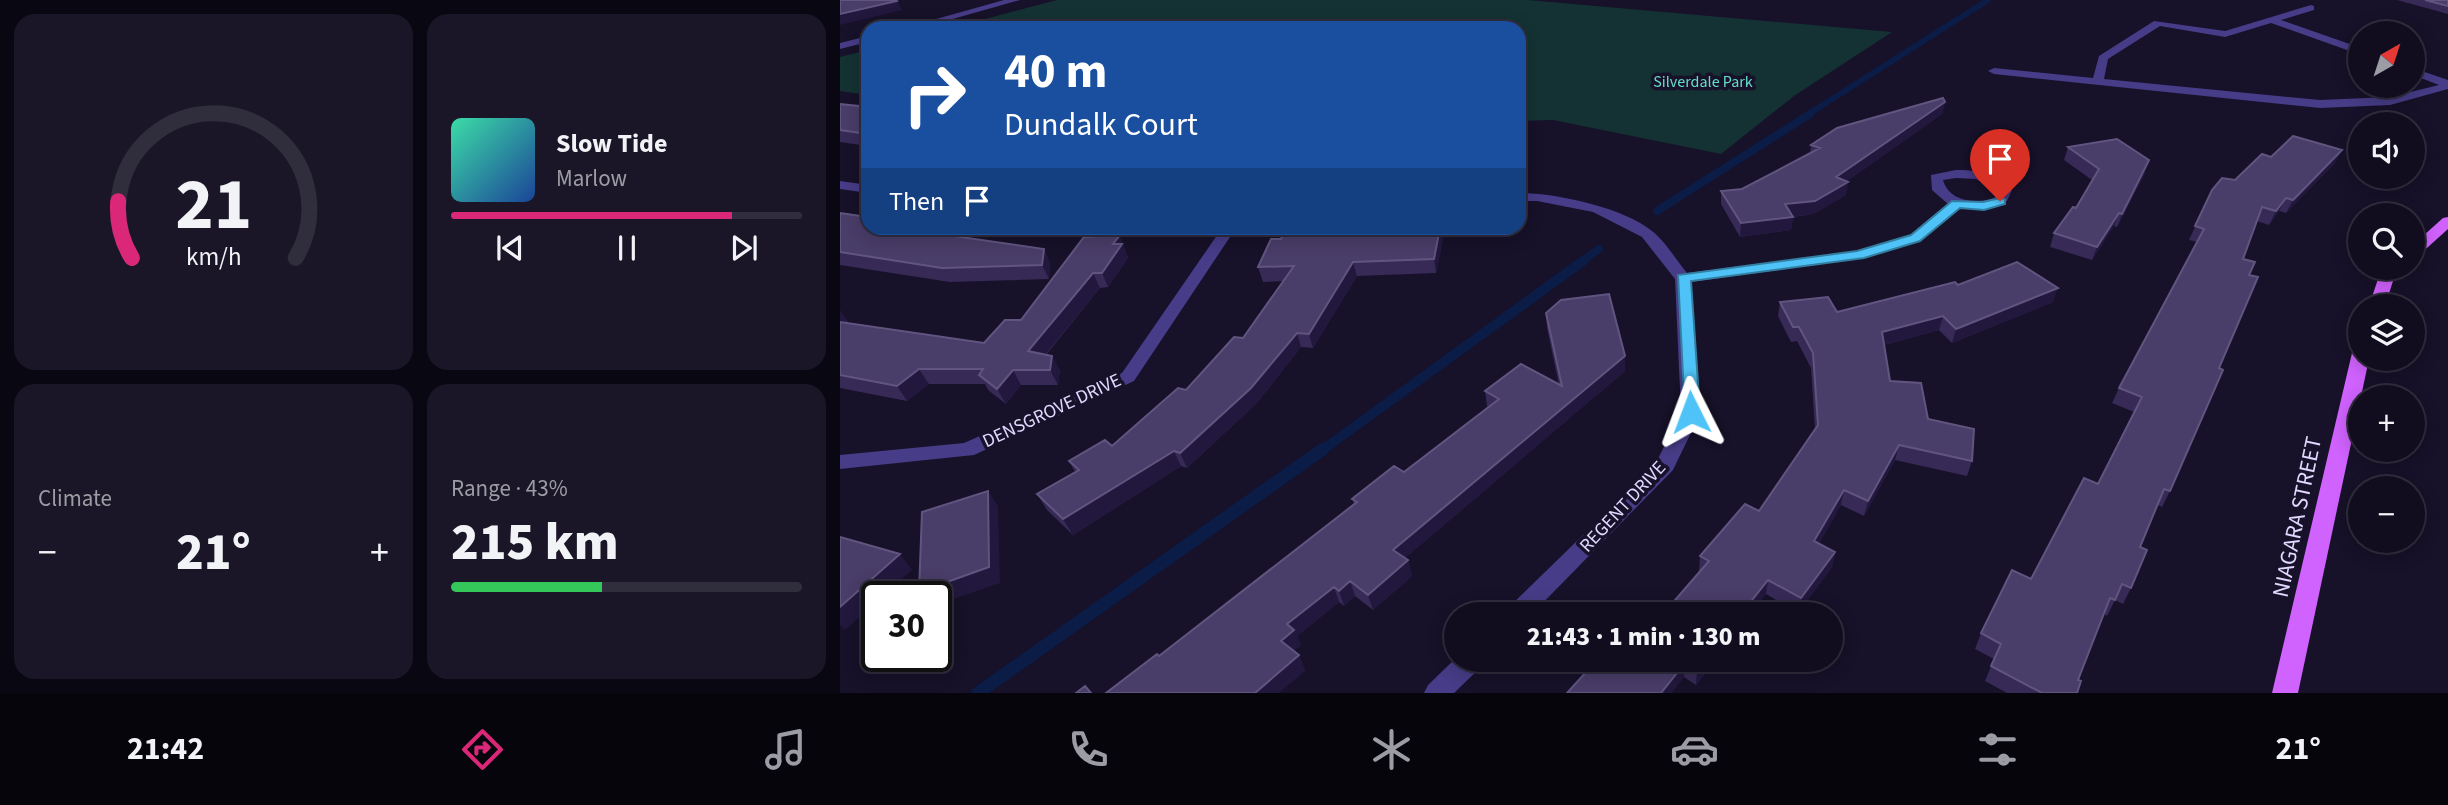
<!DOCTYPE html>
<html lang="en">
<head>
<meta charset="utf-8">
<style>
	body { margin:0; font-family:"Source Sans 3",sans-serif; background:#1a1628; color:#f1f3f6; height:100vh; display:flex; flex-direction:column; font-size:26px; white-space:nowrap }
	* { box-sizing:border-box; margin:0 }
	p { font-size:23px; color:#9c9ca4 }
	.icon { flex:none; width:38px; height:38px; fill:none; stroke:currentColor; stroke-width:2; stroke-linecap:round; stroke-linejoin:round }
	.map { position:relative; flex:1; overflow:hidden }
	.details { display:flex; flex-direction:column; gap:14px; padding:14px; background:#090711; width:840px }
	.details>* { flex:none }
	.hud { position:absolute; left:21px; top:21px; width:665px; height:214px; border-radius:21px; box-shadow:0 4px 18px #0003,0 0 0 2px #302d3d; background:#1a4fa0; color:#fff; overflow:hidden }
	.needle { width:46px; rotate:39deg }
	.controls { position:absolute; left:1508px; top:21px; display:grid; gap:14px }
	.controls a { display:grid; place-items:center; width:77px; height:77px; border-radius:50%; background:#110d1f; box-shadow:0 4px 18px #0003,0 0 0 2px #302d3d; font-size:35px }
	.speed { position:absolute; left:21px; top:581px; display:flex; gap:14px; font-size:35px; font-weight:700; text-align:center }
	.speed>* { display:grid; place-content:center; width:91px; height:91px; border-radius:50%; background:#110d1f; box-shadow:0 4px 18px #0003,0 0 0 2px #302d3d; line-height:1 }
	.speed .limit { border:4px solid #111; border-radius:10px; background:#fff; color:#111 }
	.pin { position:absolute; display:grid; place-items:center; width:60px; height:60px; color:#fff; margin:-72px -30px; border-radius:50% 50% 50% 0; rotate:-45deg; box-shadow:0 0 7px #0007 }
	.pin .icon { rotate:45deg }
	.me { position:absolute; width:77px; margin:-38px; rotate:357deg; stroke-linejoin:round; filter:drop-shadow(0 0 5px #0008) }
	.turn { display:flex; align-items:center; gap:24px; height:147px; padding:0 28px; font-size:32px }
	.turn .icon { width:91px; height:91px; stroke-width:2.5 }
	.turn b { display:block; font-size:49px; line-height:60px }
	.then { display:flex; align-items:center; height:66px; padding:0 28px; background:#0003; gap:14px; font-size:26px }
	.big { font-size:52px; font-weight:800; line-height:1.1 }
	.details .card { flex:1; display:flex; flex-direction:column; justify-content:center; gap:10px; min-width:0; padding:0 24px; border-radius:21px; background:#1a1628 }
	.details .dial { align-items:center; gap:0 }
	.dial svg { height:182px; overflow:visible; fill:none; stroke:#302d3d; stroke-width:7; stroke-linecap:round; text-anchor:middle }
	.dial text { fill:#f1f3f6; stroke:none }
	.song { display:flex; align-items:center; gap:21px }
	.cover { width:84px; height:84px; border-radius:10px; background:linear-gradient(135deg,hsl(160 70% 55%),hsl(220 70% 35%)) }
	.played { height:7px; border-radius:4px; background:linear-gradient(90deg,#db2777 80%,#302d3d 80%) }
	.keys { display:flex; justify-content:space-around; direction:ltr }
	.heat { display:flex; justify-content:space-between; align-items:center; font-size:38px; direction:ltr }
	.charge { height:10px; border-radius:5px; background:linear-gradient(90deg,#34c759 43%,#302d3d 0) }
	.details .tiles { flex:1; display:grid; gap:14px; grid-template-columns:repeat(2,1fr) }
	.trip { position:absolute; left:604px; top:602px; width:399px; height:70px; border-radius:35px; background:#110d1f; box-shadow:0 4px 18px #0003,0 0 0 2px #302d3d; font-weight:800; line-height:70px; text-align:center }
	.menu { display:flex; height:112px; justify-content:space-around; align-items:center; background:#07050c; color:#9c9ca4 }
	.menu .icon { width:49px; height:49px }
	.menu .active { color:#db2777 }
	.menu b { font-size:32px; color:#f1f3f6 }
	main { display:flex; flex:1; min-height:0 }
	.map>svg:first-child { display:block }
	.green { fill:#143233 }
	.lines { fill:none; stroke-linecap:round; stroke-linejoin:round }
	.stream-far3 { stroke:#0b1c47; stroke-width:6 }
	.stream-far2 { stroke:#0b1c47; stroke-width:8 }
	.stream-far1 { stroke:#0b1c47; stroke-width:10 }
	.stream { stroke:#0b1c47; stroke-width:13 }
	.minor { fill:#463c87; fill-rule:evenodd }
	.major { fill:#d062fd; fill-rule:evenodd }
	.wall { fill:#372a57 }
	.shaded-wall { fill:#22183d }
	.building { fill:#493d69; stroke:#615580; stroke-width:2 }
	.route { fill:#4fc3f7; stroke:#337fa1; stroke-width:2 }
	.labels { text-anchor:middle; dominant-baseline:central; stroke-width:7; stroke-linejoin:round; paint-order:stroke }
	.far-park-label { font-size:16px; fill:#64dfcb; stroke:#171129 }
	.street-label { font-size:19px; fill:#e1d9ff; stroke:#171129 }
	.near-street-label { font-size:23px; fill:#e1d9ff; stroke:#171129 }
</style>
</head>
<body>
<main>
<section class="details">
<div class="tiles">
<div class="card dial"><svg viewBox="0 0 100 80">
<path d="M14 69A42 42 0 1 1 86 69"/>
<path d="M14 69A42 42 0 0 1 8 44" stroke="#db2777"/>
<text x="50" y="56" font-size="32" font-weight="700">21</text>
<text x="50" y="72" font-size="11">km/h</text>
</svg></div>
<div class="card">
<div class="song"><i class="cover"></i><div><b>Slow Tide</b><p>Marlow</p></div></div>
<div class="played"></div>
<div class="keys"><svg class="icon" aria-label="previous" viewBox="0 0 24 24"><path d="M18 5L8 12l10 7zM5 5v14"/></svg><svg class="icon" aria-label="pause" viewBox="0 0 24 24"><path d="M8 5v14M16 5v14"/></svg><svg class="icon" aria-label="next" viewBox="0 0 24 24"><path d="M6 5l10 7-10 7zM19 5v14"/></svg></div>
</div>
<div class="card"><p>Climate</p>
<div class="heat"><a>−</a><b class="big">21°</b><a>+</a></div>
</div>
<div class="card"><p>Range · 43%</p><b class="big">215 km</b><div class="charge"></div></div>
</div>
</section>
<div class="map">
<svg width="1608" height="693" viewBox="0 0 1608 693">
	<rect width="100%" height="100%" fill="#171129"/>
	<path class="green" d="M217 0H688L1052 32 954 96 881 154 713 120 679 121V28H111Z
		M28 50V95L0 91V57Z"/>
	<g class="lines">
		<path class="stream-far3" d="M967 115 1148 0"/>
		<path class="stream-far2" d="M817 211 970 114
			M741 262 759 249"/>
		<path class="stream-far1" d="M481 451 743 261"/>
		<path class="stream" d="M138 693 483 449"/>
		<path class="minor" d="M164 0H180L81 28H64Z
			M1471 5 1474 6V10L1441 20 1521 48V55L1431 23 1385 37 1320 26 1268 59 1264 79 1480 100 1550 97 1599 85 1573 75V68L1608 80V89L1550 105 1480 108 1154 74 1148 71 1154 68 1253 78 1259 56 1314 21 1385 31Z
			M28 36V42L0 49V43Z
			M1116 170C1136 169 1158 175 1172 190L1167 201 1144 210 1120 208 1080 241 1024 258 851 282 861 412 833 470 692 614H665L669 607 815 465 841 412 835 279 802 237 753 212 697 201H679V193C716 193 784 208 812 231 826 242 836 260 847 273L1017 251 1070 235 1108 204 1092 190 1091 175ZM1116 178 1136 179 1158 191 1154 198C1136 204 1109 202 1103 180Z
			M0 181 28 185V193L0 189Z
			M382 228H396L294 381 134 455 0 469V455L124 443 282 373Z
			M616 658 643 660 640 668 614 693H584L588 685Z"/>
		<path class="major" d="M1608 217V229L1578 256 1573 258V245L1603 218Z
			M1548 268H1565L1553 281 1545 306H1529L1538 279Z
			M1521 347V359H1529L1458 693H1432L1512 353Z"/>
	</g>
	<path class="wall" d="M1557 0H1608V14Z
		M1105 102 1102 114 1007 181 1006 195 973 214 953 217 951 230 900 237 881 204V191L902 189 970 154 971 145Z
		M0 104 28 107V146L0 142Z
		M1228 147 1305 173 1277 227 1274 226 1252 260 1210 247 1214 233 1236 208 1252 180 1224 160Z
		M1431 157 1495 163 1446 213 1439 211 1429 225 1417 221 1403 259 1409 275 1379 368 1330 491 1322 507 1318 505 1300 547 1291 588 1283 604 1275 600 1267 616 1264 614 1238 680 1237 693H1167L1145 681 1154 659 1135 649 1141 633 1191 579 1258 484 1294 412 1272 403 1279 388 1357 242 1349 240 1372 190 1395 180Z
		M0 213 95 228 99 234 204 249 210 263 209 279 110 282 0 265Z
		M523 228H601L603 239 596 273 517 276 473 348 461 347 417 403 347 468 341 466 233 535 207 510 197 494 235 472 229 461 272 446 346 390 403 338 443 281 423 282 418 267 441 239Z
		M286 249 285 250 288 258 268 287 260 288 206 355 220 370 218 385H181L166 404 148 390 145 384H89L67 401 0 388V311L9 323 144 343Z
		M1118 285 1213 302 1112 343 1099 330 1044 345 1050 381 1132 461 1127 476 1055 460 1024 516 1001 505 979 543 995 552 992 567 958 613 926 594 859 571 860 556 919 511 975 429 971 368 957 341 951 342 938 316 940 302 997 312Z
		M706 313 785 356V371L565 558 568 560 572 576 533 610 515 596 504 606 499 602 457 636 461 645 453 651 459 655 465 671 319 656 514 504 512 499 564 472 649 407 647 406 645 391 719 385 707 328Z
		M784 660H876L856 685 844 677 780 665Z"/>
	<path class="shaded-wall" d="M57 1 62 10 0 25V14Z
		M1105 102 1102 114 997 188 1008 182 1006 195 973 214 943 218 945 204 996 177Z
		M1502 150 1495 163 1446 213 1453 200Z
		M1309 160 1305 173 1277 227 1282 214Z
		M1446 198 1439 211 1429 225 1436 211Z
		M1279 213 1274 226 1252 260 1257 247Z
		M953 217 951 230 900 237 901 223Z
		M94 228H95L103 241 86 232Z
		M600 228 603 239 596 273 594 259Z
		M280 235 288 258 268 287 262 273 273 244Z
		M204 249 210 263 209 279 202 265Z
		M513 262 517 276 473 348 469 334Z
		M253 273 260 288 196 366 188 351Z
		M1218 288 1213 302 1112 343 1116 329Z
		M1 311 10 326 0 333V312Z
		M1103 316 1099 330 1039 346 1042 332Z
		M457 333 461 347 417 403 347 468 340 453Z
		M212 356 220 370 218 385 210 370Z
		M785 356V371L557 565 553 550Z
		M79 369 89 384 67 401 57 386Z
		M173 370 181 385 166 404 157 389Z
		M1059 445 1055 460 1024 516 1028 501Z
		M334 451 341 466 233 535 223 519Z
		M1004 490 1001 505 971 556 974 541Z
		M148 491 158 506 160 583 96 605V597H82L79 592Z
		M995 552 992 567 958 613 961 598Z
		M60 554 72 570 42 597H37V602L5 630 0 625V607Z
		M568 560 572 576 533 610 528 595Z
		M928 580 926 594 911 614H901Z
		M510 581 515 596 504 606 499 591Z
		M494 587 499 602 457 636 461 645 448 656 441 641 447 624Z
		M459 655 465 671 439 693H415Z
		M866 660H876L856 685 857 671Z
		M845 663 844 677 832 693H821Z"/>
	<path class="building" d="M0 0H56L57 1 0 14Z
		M1585 0H1608V6Z
		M1103 98 1105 102 996 177 1008 182 975 201 945 204 953 217 901 223 881 191 902 189 980 148 971 145 997 128Z
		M0 104 28 107V134L0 130Z
		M1453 136 1502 150 1453 200 1446 198 1436 211 1422 207 1403 259 1415 262 1409 275 1418 277 1379 368 1383 370 1330 491 1324 489 1300 547 1307 550 1291 588 1282 584 1275 600 1270 598 1238 680 1241 681 1237 693H1202L1151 666 1161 644 1141 633 1172 570 1191 579 1244 478 1258 484 1302 397 1279 388 1364 229 1355 226 1372 190 1382 178 1395 180 1422 154 1431 157Z
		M1277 139 1309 160 1282 214 1279 213 1257 247 1214 233 1233 207 1236 208 1259 169 1228 147Z
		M0 213 28 217V228H94L86 232 204 249 202 265 102 268 0 252Z
		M523 228H600L594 259 513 262 469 334 457 333 411 388 340 453 334 451 223 519 197 494 239 470 229 461 265 440 272 446 338 388 346 390 394 337 403 338 454 266 418 267 431 239H441L445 229Z
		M280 235 273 244H282L262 273H253L188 351 212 356 210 370H173L157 389 139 375 143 369H79L57 386 0 375V322L144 343 165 320H181L244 237Z
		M1177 262 1218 288 1116 329 1103 316 1042 332 1050 381 1081 383 1088 419 1134 429 1132 461 1059 445 1028 501 1004 490 974 541 995 552 961 598 928 580 901 614H823L869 561 860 556 905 504 919 511 978 425 973 353 959 327H953L940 302 988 297 997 312 1115 282 1118 285Z
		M769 294 785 356 553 550 568 560 528 595 510 581 499 591 494 587 447 624 454 630 441 641 459 655 415 693H266L317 654 319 656 517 502 512 499 554 466 564 472 659 399 645 391 681 364 722 386 706 313 721 300Z
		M148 491 149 567 79 592 82 512Z
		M0 537 60 554 0 607Z
		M757 660H773L780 665 784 660H866L857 671 845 663 821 693H727Z
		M245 686 251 693H236Z"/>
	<path class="route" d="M1160 198 1165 199V204L1144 210 1120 208 1080 241 1024 258 851 281 860 412 851 418 845 416 838 275 1017 251 1071 235 1112 201 1143 202Z"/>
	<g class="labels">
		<g class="far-park-label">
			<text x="863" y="82">Silverdale Park</text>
		</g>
		<g class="street-label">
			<text transform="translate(212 411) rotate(-25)">DENSGROVE DRIVE</text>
			<text transform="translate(783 507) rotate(-47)">REGENT DRIVE</text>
		</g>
		<g class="near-street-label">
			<text transform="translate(1457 517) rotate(-78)">NIAGARA STREET</text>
		</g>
	</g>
</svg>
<div class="controls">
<a><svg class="needle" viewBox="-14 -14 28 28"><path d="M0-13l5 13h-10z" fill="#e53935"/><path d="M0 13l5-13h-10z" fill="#9c9ca4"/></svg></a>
<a><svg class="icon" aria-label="sound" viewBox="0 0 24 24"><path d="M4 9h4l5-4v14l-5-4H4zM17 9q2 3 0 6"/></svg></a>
<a><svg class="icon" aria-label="search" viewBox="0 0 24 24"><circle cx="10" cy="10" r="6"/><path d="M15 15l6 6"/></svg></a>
<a><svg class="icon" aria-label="layers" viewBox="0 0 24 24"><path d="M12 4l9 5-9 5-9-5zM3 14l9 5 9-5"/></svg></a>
<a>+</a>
<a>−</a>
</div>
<div class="speed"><div class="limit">30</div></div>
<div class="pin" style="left:1160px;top:201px;background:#d93025"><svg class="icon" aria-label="arrive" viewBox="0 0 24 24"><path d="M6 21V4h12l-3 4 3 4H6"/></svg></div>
<svg class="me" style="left:851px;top:412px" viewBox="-20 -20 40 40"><path d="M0-17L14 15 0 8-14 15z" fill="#4fc3f7" stroke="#fff" stroke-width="4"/></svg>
<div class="trip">21:43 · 1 min · 130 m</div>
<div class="hud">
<div class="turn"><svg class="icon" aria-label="right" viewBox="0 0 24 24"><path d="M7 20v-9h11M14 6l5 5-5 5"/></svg><div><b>40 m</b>Dundalk Court</div></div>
<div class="then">Then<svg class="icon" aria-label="arrive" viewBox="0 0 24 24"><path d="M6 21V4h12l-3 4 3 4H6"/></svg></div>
</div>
</div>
</main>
<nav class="menu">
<b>21:42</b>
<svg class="icon active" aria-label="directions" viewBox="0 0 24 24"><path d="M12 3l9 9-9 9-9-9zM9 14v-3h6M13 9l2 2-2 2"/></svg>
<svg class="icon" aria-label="music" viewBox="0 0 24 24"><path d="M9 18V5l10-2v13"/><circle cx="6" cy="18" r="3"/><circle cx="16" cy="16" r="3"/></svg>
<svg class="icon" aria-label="phone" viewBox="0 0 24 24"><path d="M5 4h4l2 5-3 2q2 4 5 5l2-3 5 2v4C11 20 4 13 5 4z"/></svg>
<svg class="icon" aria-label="climate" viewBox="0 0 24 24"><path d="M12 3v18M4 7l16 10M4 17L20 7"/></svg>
<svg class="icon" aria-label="car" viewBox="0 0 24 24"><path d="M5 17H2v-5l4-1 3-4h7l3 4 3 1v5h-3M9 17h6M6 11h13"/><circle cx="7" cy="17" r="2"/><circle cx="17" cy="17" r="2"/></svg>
<svg class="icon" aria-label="filters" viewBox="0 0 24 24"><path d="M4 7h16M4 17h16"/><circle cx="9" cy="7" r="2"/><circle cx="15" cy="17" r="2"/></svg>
<b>21°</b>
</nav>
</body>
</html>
